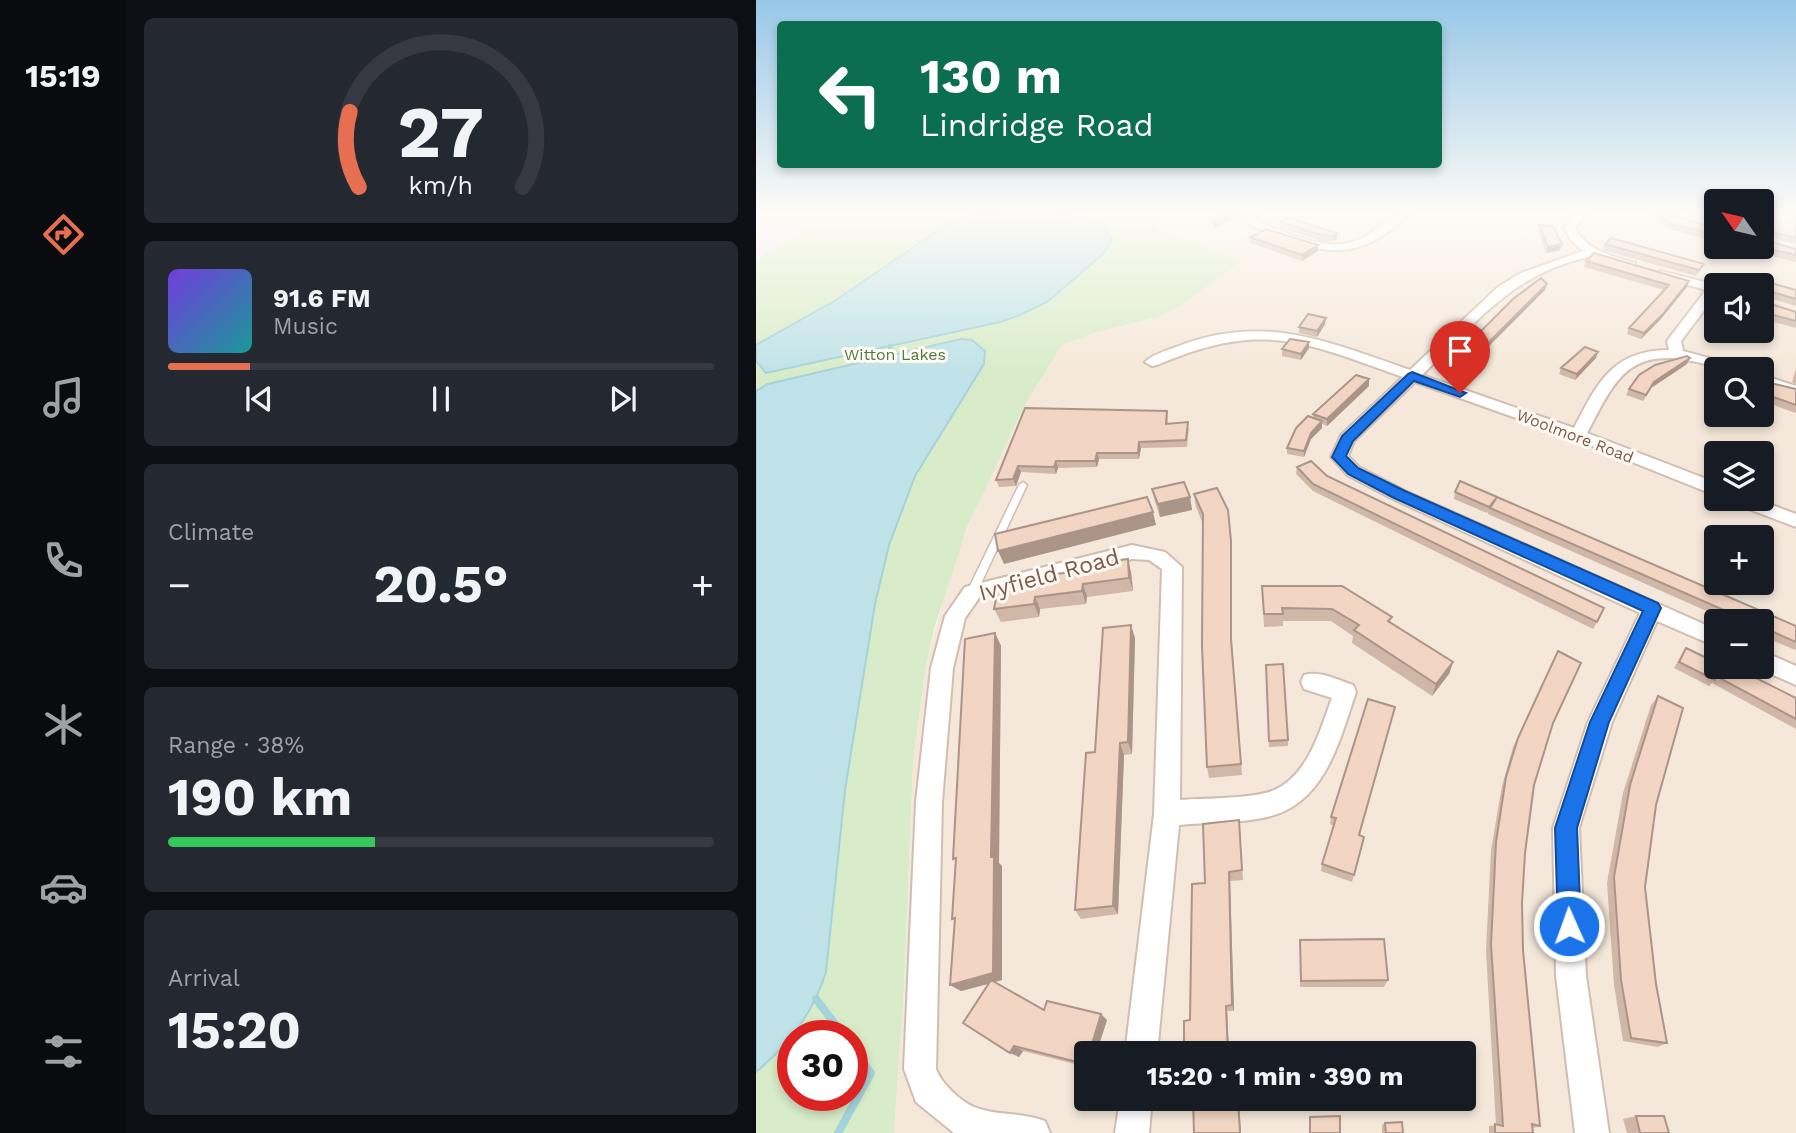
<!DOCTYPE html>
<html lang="en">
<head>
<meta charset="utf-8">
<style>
	body { margin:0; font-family:"Work Sans",sans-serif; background:#242831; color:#f1f3f6; height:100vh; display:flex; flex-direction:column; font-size:26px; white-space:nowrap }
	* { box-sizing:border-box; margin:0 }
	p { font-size:23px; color:#9ea1a6 }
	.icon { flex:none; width:38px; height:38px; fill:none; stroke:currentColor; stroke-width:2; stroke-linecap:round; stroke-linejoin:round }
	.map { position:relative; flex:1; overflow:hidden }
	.drawer { display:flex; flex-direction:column; gap:18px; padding:18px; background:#0d0f14; width:630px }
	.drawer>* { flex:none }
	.guide { position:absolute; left:21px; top:21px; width:665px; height:147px; border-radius:7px; box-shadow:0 4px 10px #0003; background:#0b6e4f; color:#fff; overflow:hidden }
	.needle { width:46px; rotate:304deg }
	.tools { position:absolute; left:948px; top:189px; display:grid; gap:14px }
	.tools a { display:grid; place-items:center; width:70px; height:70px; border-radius:7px; background:#171b24; box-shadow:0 4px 10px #0003; font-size:35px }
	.speed { position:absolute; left:21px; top:1020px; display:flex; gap:14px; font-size:35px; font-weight:700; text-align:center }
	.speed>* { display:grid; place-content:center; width:91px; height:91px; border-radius:50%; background:#171b24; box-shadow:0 4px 10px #0003; line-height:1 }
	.speed .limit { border:10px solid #d22; background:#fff; color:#111 }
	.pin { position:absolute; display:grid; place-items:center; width:60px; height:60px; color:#fff; margin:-72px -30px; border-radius:50% 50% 50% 0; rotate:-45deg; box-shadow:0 0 7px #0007 }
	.pin .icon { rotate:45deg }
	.me { position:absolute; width:77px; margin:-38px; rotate:358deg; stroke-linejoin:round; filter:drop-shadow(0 0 5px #0008) }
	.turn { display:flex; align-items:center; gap:24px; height:147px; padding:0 28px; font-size:32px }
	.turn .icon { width:91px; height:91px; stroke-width:2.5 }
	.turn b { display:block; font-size:49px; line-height:60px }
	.big { font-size:52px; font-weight:700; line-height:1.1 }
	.drawer .widget { flex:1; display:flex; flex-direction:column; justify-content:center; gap:10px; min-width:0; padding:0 24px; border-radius:10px; background:#242831 }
	.drawer .dial { align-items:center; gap:0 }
	.dial svg { height:182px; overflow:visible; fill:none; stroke:#363941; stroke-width:7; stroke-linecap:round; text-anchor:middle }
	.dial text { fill:#f1f3f6; stroke:none }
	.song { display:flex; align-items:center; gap:21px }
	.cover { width:84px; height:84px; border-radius:10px; background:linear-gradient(135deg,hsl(260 70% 55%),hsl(180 70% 35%)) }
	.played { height:7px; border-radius:4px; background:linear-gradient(90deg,#e76f51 15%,#363941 15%) }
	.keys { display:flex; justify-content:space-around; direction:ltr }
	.heat { display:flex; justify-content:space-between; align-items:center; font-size:38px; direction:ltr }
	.charge { height:10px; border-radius:5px; background:linear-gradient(90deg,#34c759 38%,#363941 0) }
	.trip { position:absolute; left:318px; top:1041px; width:402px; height:70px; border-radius:7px; background:#171b24; box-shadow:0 4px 10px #0003; font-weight:700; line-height:70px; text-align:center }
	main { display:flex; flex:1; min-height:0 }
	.menu { display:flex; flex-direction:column; width:126px; justify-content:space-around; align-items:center; background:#090b0e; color:#9ea1a6 }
	.menu .icon { width:49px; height:49px }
	.menu .active { color:#e76f51 }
	.menu b { font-size:32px; color:#f1f3f6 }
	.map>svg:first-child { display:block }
	.residential { fill:#f5e8da; fill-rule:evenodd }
	.education { fill:#f3e8fa }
	.green { fill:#d8ecc9; fill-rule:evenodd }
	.water { fill:#bfe3e8; stroke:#a5d3da; stroke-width:2 }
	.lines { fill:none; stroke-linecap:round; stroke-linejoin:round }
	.stream-far1 { stroke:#a5d3da; stroke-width:4.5 }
	.stream { stroke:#a5d3da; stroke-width:8 }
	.lane-casing { stroke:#d1beb0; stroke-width:3 }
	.street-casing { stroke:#d1beb0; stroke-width:4 }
	.lane { fill:#fff; fill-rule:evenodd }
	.street { fill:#fff; fill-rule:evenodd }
	.wall { fill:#d1b7a8 }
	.shaded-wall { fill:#aa9588 }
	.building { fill:#f3d5c3; stroke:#aa9588; stroke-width:2 }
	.route { fill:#1a73e8; stroke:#114b97; stroke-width:2 }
	.labels { text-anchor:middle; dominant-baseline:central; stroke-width:6; stroke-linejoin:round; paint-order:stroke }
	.far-park-label { font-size:16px; fill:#537a41; stroke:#fffaf3 }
	.far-street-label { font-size:16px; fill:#7a5c4d; stroke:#fffaf3 }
	.near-street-label { font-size:23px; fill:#7a5c4d; stroke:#fffaf3 }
</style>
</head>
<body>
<main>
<nav class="menu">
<b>15:19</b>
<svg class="icon active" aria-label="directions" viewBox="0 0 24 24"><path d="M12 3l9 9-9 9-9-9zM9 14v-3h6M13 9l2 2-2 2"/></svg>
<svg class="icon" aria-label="music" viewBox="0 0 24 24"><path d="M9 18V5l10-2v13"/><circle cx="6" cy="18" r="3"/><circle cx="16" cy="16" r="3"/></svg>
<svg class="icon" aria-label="phone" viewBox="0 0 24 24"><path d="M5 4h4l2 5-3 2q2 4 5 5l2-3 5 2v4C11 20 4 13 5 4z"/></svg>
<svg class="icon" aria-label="climate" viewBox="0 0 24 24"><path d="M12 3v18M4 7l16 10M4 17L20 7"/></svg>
<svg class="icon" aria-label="car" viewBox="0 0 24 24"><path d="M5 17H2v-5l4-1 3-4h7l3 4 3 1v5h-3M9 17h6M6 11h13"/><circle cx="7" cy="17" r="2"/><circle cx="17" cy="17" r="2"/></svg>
<svg class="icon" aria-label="filters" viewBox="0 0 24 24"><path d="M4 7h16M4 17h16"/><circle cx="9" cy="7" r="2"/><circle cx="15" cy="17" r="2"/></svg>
</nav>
<section class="drawer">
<div class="widget dial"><svg viewBox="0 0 100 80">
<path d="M14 69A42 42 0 1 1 86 69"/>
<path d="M14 69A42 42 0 0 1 10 36" stroke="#e76f51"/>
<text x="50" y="56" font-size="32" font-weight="700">27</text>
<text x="50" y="72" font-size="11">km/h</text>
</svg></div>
<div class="widget">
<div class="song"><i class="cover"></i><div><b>91.6 FM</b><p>Music</p></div></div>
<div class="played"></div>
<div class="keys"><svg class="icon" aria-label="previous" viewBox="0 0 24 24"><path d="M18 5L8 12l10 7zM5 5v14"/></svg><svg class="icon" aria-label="pause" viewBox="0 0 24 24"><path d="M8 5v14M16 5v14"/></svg><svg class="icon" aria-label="next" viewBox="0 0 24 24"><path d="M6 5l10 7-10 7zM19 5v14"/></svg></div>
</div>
<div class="widget"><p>Climate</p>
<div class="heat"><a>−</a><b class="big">20.5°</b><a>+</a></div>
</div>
<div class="widget"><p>Range · 38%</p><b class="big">190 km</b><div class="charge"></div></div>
<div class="widget"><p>Arrival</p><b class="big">15:20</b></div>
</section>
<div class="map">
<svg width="1040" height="1133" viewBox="0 0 1040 1133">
	<rect width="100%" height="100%" fill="#fdf6ec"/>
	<path class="residential" d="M412 215H961V247H1006V215H1040V1133H138L148 989 157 762 170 666 194 574 225 495 267 408 306 345 338 333 405 316 428 304 483 261 399 227ZM961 285H1006V331H961ZM961 369H1006V415H961ZM961 453H1006V499H961ZM961 537H1006V583H961ZM961 621H1006V667H961ZM331 1054H709V1099H331Z"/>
	<path class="education" d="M0 215H69L71 219 0 259Z"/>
	<path class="green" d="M69 215H412L399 228 484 261 428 304 405 316 338 333 306 345 267 408 211 528 179 626 170 666 157 762 148 989 138 1133H0V259L70 219ZM37 1036H96V1096H37Z"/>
	<path class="water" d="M219 215C249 215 347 203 356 240L346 255 291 302 264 315 244 322 10 373 0 361V345L80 300 190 225Z
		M205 339 216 340 229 351 228 364 159 476 133 545 119 604 89 790 70 972C57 1013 33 1045 0 1072V391L12 384Z"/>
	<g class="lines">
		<path class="stream-far1" d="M134 346 135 355"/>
		<path class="stream" d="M60 999 88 1036
			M82 1133 115 1073 96 1047"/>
		<g class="lane-casing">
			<path id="lane" d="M267 482 271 485 221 592 220 595H212L211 592 263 485Z"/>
		</g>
		<g class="street-casing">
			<path id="street" d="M492 215H503L500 219 503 222C533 233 571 254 604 239 622 231 631 215 652 215 595 270 560 250 495 226L490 219Z
				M818 215H829L819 228C831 251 856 256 879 263V267C864 270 847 254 832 257 758 273 718 324 666 375L818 428C841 384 856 350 913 350L911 341 950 290 904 277V271L961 285V293L925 341 927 351 982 366 984 369C965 369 949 363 930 360 869 349 856 387 831 433L961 483V496L816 438 659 382 598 441 592 456 603 467 649 491 961 630V647L901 621 856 722 823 828 830 976 853 1133H819L800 976 797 828 832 722 884 613 637 499 591 475 575 457 585 435 647 377C546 341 506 320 401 365L396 366 389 362C398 353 416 349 428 344 511 314 576 343 654 370L742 287 765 273 827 251 814 239 809 228Z
				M1006 375 1040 386V395L1006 384Z
				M974 499H1000L1040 514V527L977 503Z
				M376 545 409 552 426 567 424 800C449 798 494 799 516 791 552 777 564 730 576 698L548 689 545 682 548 675C563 670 583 680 597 685L600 692C584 739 570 801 515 816 486 824 452 822 423 825L401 1054H369L398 814 406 569 393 560 376 559 223 598 209 618 197 668 186 802 180 1069C185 1083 204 1101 218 1107 240 1116 266 1112 289 1121L294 1133H198L160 1102 148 1069 160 802 175 668 189 616 209 587Z
				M1006 651 1040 666V685L999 667H1006Z
				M364 1099H396L393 1133H359Z"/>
		</g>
		<use href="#lane" class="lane"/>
		<use href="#street" class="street"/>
	</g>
	<path class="wall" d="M894 215H916L961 229V242L913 229Z
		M930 215H961V224Z
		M1006 215H1040V244L1007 236V240L1040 249V262L981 247H1006Z
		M524 222 581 233V239L577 241H566L524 228Z
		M783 225 806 244 804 250 790 253 782 231Z
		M494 237 562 245V251L546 261 494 243Z
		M849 244 948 264 945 270 940 276 847 250Z
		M830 261 931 287 904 320 885 339 871 334 873 328 908 290 828 267Z
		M791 284 789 290 729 350 716 346 717 339Z
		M1006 285 1040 290V306L1007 296 1009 302 1040 312V328L1006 319Z
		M961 312V331H967L966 333 951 328Z
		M570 318 569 324 561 337 543 333V327Z
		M553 348 545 360 526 356V349Z
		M840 358 819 380 803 374 805 368Z
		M931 364 895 388 887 401 870 395 873 389Z
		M1040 369V384L1036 382Z
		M613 379V386L571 426 566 424V428L555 439 548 457 531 454V448L557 418V414Z
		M1006 381 1040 389V413L1006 401Z
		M269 408 411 411 412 424 433 428 431 447 385 448 383 459H343L341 467 302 468 300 474 265 472 260 486 243 487 240 480Z
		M541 467 571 476 841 622 837 629 557 491 540 474Z
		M396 489 434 497 436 510 404 517 399 502Z
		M699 492 740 500 1040 626V649L1039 650 1006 636V621H973L732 514V511L731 513 698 499Z
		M438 494 475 554 476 651 486 775 453 778 451 767 447 524 440 507Z
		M375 572 377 591 331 597 330 604 284 609 283 617 245 622 238 609 242 588Z
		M506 586 636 617 634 623 697 662 693 674 676 696 596 643 597 636 575 621H527V626L508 627Z
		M239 633 245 646 243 863 246 866V980L239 982 288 1010 351 1020 340 1054H331V1067L267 1051 263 1057 233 984 205 991 194 985 199 921 196 919Z
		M379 638 376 754 368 755 362 914 325 919 319 910 339 752Z
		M930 648 973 669 975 667 1040 698V729L956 683 953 686 918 668 926 654Z
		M802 651 797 723 778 785 769 853 766 903 767 950 784 1126 777 1128V1133H733V1126L740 1125 730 951 735 850 746 786 757 747Z
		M510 665 532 740V746L513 747Z
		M902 696 900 805 889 887 900 984 911 1043 902 1047 867 1041 858 985 851 883 867 793 895 705Z
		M612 699 603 835 608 837 596 882 565 871 566 864 578 826 574 824 575 817Z
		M483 820 487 880 474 881 478 1011H471L473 1054H428L434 1020 449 883Z
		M544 940 632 980 628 987H544Z
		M880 1116 913 1133H871L867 1119Z
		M629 1123 647 1133H626V1125Z"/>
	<path class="shaded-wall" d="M472 215H483L458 228V223Z
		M581 233V239L577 241V236Z
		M806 244 804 250 790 253 792 247Z
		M562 245V251L546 261V255Z
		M933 281 931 287 904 320 885 339 888 333Z
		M791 284 789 290 729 350 731 344Z
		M570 318 569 324 561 337V331Z
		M553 342V348L545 360V354Z
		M842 352 840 358 819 380 821 374Z
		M934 358 931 364 895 388 887 401 898 382Z
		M613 379V386L571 426V419Z
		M566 421V428L555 439 548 457V451L555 433Z
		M383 442 385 448 383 459 382 453Z
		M341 453 343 459 341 467 339 461Z
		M300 461 302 468 300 474 298 467Z
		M262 466 265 472 260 486 257 479Z
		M434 497 436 510 404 517 402 504Z
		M397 512 400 525 248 564 242 551Z
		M475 541V554L476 651 475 639Z
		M372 559 375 572 377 591 373 578Z
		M327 584 331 597 330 604 326 591Z
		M279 597 284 609 283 617 278 604Z
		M375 625 379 638 376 754 372 742Z
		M239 633 245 646 243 863 246 866V980L205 991 194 985 235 857Z
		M697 662 693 674 676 696 680 684Z
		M364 743 368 755 362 914 357 906Z
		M473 872 474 881 478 1011 476 1005Z
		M470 1006 471 1011 473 1054H472Z
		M345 1014 351 1020 340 1054H333Z
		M258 1046 267 1051 263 1057 254 1053Z
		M482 1100 483 1103 485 1133H484Z"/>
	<path class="building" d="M461 215H472L458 223 456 220Z
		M904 215H916L961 229V235L916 224Z
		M1006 215H1040V238L1010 230 1006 232 1007 240 1040 249V255L1006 247Z
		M533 218 581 233 577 236 566 235 524 222Z
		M783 225 797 226 806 244 792 247Z
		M510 229 562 245 546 255 494 237Z
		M855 238 948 264 943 270 849 244Z
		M838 253 933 281 907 314 888 333 873 328 913 285 830 261Z
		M986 275 1040 290V299L1010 290 1007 292 1009 302 1040 312V321L1006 312V285H979Z
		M785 278 791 284 731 344 717 339 757 299Z
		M961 312V324L954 322Z
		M552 314 570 318 561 331 543 327Z
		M534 339 553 342 545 354 526 349Z
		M829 347 842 352 821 374 805 368Z
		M931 356 934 358 898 382 890 395 873 389 883 375 899 365Z
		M600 375 613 379 571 419 557 414Z
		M1006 381 1040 389V405L1006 393Z
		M269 408 411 411 410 424 432 422 430 440 383 442 382 453H341L339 461H300L298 467 262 466 257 479 240 480Z
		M552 416 566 421 555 433 548 451 531 448 540 428Z
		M555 461 571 476 848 608 841 622 557 484 541 467Z
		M704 481 741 497 733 507 699 492Z
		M428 482 434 497 402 504 396 489Z
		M461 488 472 510 475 541V639L485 764 451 767 446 646 447 514 438 494Z
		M391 497 397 512 242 551 239 534Z
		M741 497 1040 626V642L1006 627V621H993L734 508Z
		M372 559 373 578 327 584 326 591 279 597 278 604 238 609 242 588 289 582 290 575 336 570 335 564Z
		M506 586H586L636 617 632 621 697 662 680 684 598 630 603 625 576 609 526 608 527 614H508Z
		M375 625 372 742 364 743 357 906 319 910 330 753 339 752 347 628Z
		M239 633 235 857H238L237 973 194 985 199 918 196 919 200 858 197 859 209 639Z
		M930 648 961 663V667H969L974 669 975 667H978L1040 698V719L960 676 959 680 923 662Z
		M802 651 825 663 797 723 778 785 769 853 766 903 767 950 784 1126 776 1124 777 1133H739V1124L747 1126 735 945 740 842 750 777 762 738Z
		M527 664 532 740 513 741 510 665Z
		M902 696 927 708 900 805 889 887 900 984 911 1043 875 1038 865 980 858 877 874 785Z
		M612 699 639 707 603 835 608 837 598 875 566 864 580 818 575 817Z
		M483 820 486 870 473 872 476 1005 470 1006 472 1054H428V1021L434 1020 436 884 449 883 447 824Z
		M628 939 632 980 545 981 544 940Z
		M235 980 288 1010 291 1001 345 1014 333 1054H331L329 1064 258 1046 254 1053 207 1023Z
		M437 1099H474V1101L482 1100 484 1133H438Z
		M584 1116V1133H554V1117Z
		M880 1116H908L913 1133H884Z
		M646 1122 647 1133H630L629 1123Z"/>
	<linearGradient id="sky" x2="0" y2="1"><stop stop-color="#97c7e8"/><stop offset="0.57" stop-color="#fefbf6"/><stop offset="1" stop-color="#fefbf6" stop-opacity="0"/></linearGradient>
	<rect width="1040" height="374" fill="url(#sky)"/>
	<path class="route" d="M656 372 710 393 704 397 658 381 597 441 590 456 602 468 649 491 902 603 905 608 853 722 821 828 825 926 821 935 813 938 805 935 802 926 799 828 834 722 887 611 638 498 592 474 576 457 586 436 652 374Z"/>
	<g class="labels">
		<g class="far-park-label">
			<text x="139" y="354">Witton Lakes</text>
		</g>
		<g class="far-street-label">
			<text transform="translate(819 436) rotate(21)">Woolmore Road</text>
		</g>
		<g class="near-street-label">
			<text transform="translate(293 575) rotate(-15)">Ivyfield Road</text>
		</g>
	</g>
</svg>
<div class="tools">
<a><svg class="needle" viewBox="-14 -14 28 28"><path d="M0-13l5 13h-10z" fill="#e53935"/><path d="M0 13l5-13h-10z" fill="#9ea1a6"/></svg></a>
<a><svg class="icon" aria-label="sound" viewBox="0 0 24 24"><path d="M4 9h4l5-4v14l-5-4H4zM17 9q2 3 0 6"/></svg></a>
<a><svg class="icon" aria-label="search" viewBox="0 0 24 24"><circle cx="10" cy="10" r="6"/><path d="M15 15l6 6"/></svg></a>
<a><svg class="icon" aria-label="layers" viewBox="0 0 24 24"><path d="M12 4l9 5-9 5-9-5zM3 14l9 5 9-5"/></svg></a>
<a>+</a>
<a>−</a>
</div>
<div class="speed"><div class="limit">30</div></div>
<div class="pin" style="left:704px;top:393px;background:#d93025"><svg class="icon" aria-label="arrive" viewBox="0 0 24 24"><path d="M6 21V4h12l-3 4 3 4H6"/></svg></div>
<svg class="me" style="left:813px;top:926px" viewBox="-20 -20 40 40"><circle r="17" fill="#1a73e8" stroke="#fff" stroke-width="3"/><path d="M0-11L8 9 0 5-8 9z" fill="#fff"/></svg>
<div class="trip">15:20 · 1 min · 390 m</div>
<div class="guide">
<div class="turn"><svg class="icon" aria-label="left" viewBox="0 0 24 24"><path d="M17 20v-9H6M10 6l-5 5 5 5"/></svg><div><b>130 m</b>Lindridge Road</div></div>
</div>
</div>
</main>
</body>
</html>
